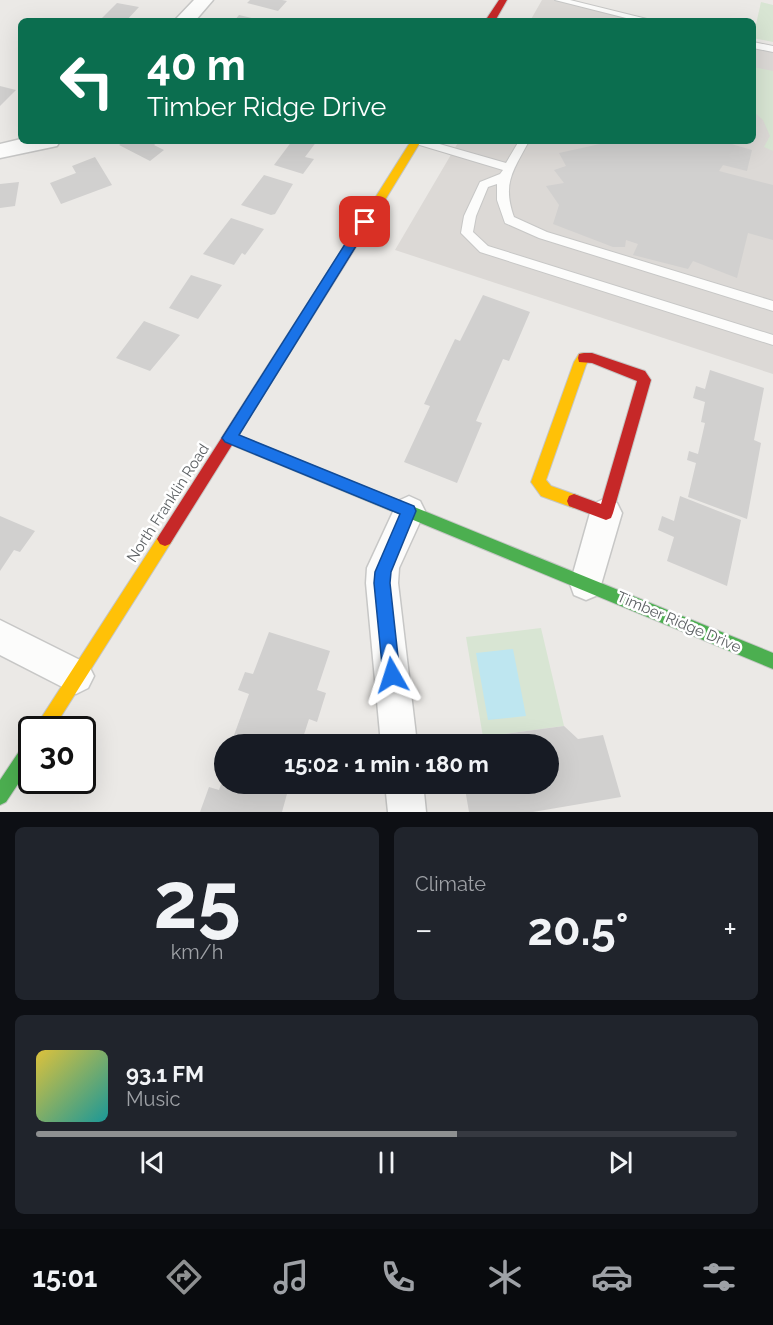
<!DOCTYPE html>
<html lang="en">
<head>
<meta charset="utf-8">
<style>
	body { margin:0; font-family:Raleway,sans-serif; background:#20242c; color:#f1f3f6; height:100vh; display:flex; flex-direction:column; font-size:22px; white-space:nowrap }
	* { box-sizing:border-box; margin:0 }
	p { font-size:20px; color:#9ea1a6 }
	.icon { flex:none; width:33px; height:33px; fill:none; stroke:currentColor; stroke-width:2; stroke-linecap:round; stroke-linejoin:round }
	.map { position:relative; height:812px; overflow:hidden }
	.side { display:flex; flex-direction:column; gap:15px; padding:15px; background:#0d0f14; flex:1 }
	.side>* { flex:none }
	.banner { position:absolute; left:18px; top:18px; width:738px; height:126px; border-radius:9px; box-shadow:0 6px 24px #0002; background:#0b6e4f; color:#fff; overflow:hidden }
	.speed { position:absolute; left:18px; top:716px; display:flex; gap:12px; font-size:30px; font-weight:700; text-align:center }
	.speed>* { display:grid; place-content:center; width:78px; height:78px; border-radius:50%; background:#171b24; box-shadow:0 6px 24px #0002; line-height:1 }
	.speed .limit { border:3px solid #111; border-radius:9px; background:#fff; color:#111 }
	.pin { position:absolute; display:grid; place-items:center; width:51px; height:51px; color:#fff; margin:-26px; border-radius:12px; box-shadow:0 3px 9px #0006 }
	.me { position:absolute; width:66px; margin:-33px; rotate:354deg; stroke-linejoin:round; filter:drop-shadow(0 0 4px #0008) }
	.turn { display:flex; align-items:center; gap:21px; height:126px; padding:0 30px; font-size:27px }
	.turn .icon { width:78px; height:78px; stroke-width:2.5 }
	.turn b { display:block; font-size:42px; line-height:51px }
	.big { font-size:45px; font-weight:700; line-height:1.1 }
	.side .card { flex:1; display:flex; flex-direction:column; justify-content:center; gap:9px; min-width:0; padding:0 21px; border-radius:9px; background:#20242c }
	.side .dial { align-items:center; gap:0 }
	.dial b { font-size:78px; line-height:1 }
	.song { display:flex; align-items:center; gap:18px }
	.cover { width:72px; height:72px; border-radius:9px; background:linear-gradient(135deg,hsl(50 70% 55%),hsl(180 70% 35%)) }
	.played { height:6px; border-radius:3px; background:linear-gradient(90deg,#8e9091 60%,#363941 60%) }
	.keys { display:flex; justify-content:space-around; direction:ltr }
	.heat { display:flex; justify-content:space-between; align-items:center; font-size:33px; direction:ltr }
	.side .tiles { flex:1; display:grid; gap:15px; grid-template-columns:1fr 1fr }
	.card:last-child { grid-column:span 2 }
	.trip { position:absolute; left:214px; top:734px; width:345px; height:60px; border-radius:30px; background:#171b24; box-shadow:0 6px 24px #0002; font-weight:700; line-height:60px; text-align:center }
	.menu { display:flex; height:96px; justify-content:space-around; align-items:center; background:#090b0e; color:#9ea1a6 }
	.menu .icon { width:42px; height:42px }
	.menu .selected { color:#8e9091 }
	.menu b { font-size:27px; color:#f1f3f6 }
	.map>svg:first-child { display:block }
	.education { fill:#dcd9d6 }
	.green { fill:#d8e5d3 }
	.water { fill:#bee6f0 }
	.building { fill:#d1d0cf }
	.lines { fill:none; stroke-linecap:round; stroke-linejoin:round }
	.lane-casing { stroke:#c7c7c6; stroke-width:2 }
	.street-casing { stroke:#c7c7c6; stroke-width:3 }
	.fast-casing { stroke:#c5c6c5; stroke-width:2 }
	.slow-casing { stroke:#c5c6c5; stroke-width:2 }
	.jam-casing { stroke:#c5c6c5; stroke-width:2 }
	.lane { fill:#fcfcfb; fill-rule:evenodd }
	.street { fill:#fcfcfb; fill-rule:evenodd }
	.fast { fill:#4caf50; fill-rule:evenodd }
	.slow { fill:#ffc107; fill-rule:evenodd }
	.jam { fill:#c62828; fill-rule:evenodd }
	.route { fill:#1a73e8; stroke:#114b97; stroke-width:1.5 }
	.labels { text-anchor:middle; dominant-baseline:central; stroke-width:5; stroke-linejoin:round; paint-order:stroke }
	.street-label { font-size:15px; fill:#5c6063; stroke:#fff }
</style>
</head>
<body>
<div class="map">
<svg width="773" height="812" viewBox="0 0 773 812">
	<rect width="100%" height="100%" fill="#ebe9e6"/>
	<path class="education" d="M542 0H564L654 21H530Z
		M753 44 773 49V374L395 250 459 141H753Z"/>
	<path class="green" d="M761 2 773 5V42L753 38Z
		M753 67 773 71V151L764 147 770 136 763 120 753 111Z
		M541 628 564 726 483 737 466 637Z"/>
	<path class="water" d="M513 649 526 716 488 720 476 653Z"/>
	<path class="building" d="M250 0H282L287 1 278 11 247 3Z
		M117 3 139 7 126 21H99Z
		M239 15 260 20V21H234Z
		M0 86 16 90 0 106Z
		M125 141H159L154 145 164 150 150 161 119 145Z
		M292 141H317L305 157 314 159 303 174 274 165Z
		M601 141H721L752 150 747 171 723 165 719 171 773 185V240L748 233 737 278 693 261 688 269 633 255 638 244 626 240 625 247H613L553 224 559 205 546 186 564 183 554 170 566 166 559 153 600 144Z
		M95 157 112 185 61 204 50 183 76 173 72 166Z
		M264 175 293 184 275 214 271 215 241 205Z
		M19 182 15 206 0 208V184Z
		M231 218 264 229 245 255 242 253 234 265 203 254Z
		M191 275 222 285 198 319 169 308Z
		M483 295 530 312 509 361 503 359 476 421 482 423 457 483 404 462 430 406 424 404 455 339 460 341Z
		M144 321 180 335 150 371 116 358Z
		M710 370 764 388 754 440 761 443 747 519 688 497 696 463 687 460 689 451 698 454 705 423 701 422 705 402 693 398 696 386 705 389Z
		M680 496 741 520 727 586 667 561 674 537 658 530 662 516 674 521Z
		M0 516 35 531 20 552 14 550 0 571Z
		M269 632 330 651 317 690 326 693 317 722 309 719 301 744H250L233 738 249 694 238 690 245 672 253 674Z
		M564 726 578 739 603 735 621 797 533 812H469L464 783H549V744H465L483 737Z
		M225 773V783H290L282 812H200L209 787 219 790Z"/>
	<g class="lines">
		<g class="lane-casing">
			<path id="lane" d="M555 0H570L655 21H638Z
				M753 42 773 46V52L753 48Z
				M412 141H429L506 163 519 141H529C513 171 502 183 514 217L547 232 773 301V311L539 238 505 223 497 200V184L488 187 476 216 473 232 488 246 773 335V345L480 252 461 233 464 216 480 182 500 174 503 170 413 143Z"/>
		</g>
		<g class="street-casing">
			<path id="street" d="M194 0H213L195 21H174Z
				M21 139V141H60L57 146 0 158V144Z
				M409 496 420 501 425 511 399 568 398 583 417 744H381L366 583 367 568 398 501Z
				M606 498 617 503 622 513 598 595 586 600 574 595 570 584 590 513 595 503Z
				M0 620 88 664 94 676 88 688 76 694 0 655Z
				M385 783H423L426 812H388Z"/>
		</g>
		<g class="fast-casing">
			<path id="fast" d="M230 432 773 653V669L225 442 223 438 225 434Z
				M32 738V763L6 802 0 805V780L26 741Z"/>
		</g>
		<g class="slow-casing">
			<path id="slow" d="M411 141H421L371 223H363V217Z
				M584 353 589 354 590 358 586 365 546 480 551 486 579 496 581 501 579 506 574 508 541 496 531 482 574 362 579 354Z
				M165 532 170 534 173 539 170 544 53 729H34L160 534Z"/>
		</g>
		<g class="jam-casing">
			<path id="jam" d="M499 0H507L495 21H485Z
				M367 216 373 220 371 223 170 544 165 546 160 544 157 539 160 534 363 217Z
				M584 353H592L645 371 651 380 613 513 611 518 606 520 569 506 567 501 569 496 574 494 601 504 637 381 592 363 579 362 578 358 579 354Z"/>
		</g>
		<use href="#lane" class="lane"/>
		<use href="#street" class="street"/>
		<use href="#fast" class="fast"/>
		<use href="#slow" class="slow"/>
		<use href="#jam" class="jam"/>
	</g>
	<path class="route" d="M365 218 371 222 369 225 239 435 414 506 416 511 391 572 390 583 400 675 398 681 392 683 386 681 383 675 374 583 375 572 400 514 225 442 222 438 361 219Z"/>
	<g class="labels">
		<g class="street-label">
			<text transform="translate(168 503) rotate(-57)">North Franklin Road</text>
			<text transform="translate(679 622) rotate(23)">Timber Ridge Drive</text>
		</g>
	</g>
</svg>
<div class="speed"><div class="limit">30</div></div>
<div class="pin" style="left:365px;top:222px;background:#d93025"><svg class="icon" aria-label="arrive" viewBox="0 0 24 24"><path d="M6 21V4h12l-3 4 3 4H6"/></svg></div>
<svg class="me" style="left:392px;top:675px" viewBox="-20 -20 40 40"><path d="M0-17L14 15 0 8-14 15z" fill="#1a73e8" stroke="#fff" stroke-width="4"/></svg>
<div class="trip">15:02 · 1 min · 180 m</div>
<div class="banner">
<div class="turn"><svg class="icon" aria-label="left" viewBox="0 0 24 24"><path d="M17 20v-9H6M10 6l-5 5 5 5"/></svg><div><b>40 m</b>Timber Ridge Drive</div></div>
</div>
</div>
<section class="side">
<div class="tiles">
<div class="card dial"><b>25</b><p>km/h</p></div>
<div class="card"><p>Climate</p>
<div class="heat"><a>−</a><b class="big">20.5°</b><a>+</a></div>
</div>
<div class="card">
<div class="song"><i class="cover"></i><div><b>93.1 FM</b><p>Music</p></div></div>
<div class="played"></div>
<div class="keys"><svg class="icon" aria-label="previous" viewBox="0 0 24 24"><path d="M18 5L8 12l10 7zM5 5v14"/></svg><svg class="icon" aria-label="pause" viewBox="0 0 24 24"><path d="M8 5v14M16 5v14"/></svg><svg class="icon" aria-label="next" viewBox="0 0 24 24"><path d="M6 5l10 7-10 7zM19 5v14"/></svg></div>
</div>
</div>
</section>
<nav class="menu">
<b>15:01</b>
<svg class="icon selected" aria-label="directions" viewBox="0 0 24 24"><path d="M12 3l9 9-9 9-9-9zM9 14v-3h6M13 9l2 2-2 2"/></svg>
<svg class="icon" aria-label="music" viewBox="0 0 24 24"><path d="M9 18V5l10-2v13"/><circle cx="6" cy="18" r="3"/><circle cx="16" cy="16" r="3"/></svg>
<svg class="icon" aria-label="phone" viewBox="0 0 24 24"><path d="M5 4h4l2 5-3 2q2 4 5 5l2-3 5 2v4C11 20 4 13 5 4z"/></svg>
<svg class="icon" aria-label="climate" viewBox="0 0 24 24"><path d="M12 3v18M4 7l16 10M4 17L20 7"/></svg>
<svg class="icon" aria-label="car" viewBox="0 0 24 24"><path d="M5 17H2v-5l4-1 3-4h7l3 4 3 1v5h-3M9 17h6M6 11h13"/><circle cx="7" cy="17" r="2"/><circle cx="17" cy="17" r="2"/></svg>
<svg class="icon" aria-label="filters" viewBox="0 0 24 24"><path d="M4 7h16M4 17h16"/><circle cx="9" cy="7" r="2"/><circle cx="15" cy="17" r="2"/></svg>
</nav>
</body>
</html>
